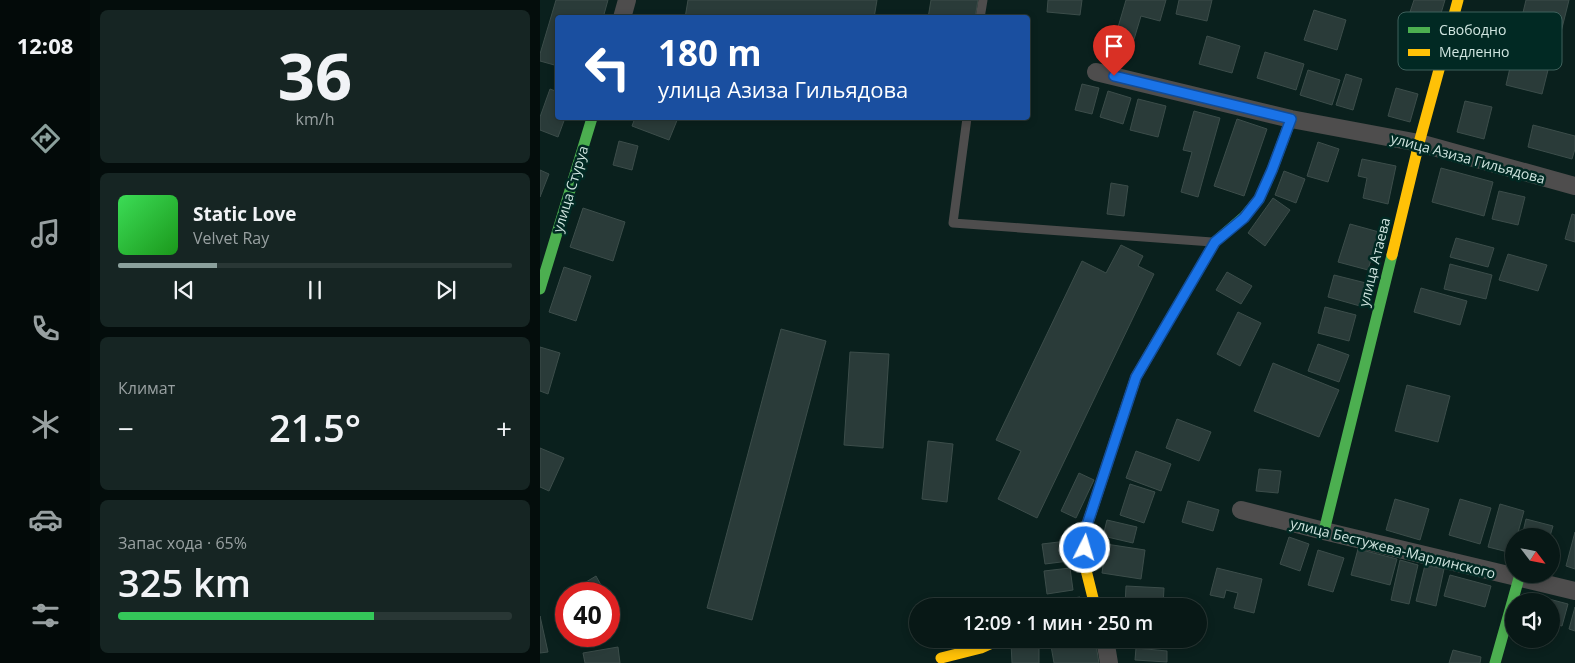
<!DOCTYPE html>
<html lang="ru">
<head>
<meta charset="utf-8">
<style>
	body { margin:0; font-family:"Open Sans",sans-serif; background:#162523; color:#f1f3f6; height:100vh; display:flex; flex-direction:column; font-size:19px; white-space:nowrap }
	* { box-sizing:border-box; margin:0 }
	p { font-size:16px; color:#98a0a1 }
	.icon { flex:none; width:28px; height:28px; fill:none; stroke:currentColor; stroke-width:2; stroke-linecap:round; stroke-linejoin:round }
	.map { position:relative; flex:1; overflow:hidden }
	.side { display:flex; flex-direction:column; gap:10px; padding:10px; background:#040d0c; width:450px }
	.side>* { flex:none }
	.hud { position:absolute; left:15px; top:15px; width:475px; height:105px; border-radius:5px; box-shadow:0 2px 8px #0003,0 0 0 1px #293735; background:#1a4fa0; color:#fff; overflow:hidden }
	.needle { width:32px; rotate:122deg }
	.fabs { position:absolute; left:965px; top:528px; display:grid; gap:10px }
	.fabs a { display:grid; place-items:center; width:55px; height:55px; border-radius:50%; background:#081816; box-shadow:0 2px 8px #0003,0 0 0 1px #293735; font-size:25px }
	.speed { position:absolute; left:15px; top:582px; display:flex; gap:10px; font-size:25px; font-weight:700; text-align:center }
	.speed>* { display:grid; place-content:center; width:65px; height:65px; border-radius:50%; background:#081816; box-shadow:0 2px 8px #0003,0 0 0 1px #293735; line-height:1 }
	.speed .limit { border:8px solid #d22; background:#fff; color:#111 }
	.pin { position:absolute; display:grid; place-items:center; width:42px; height:42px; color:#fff; margin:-51px -21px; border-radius:50% 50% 50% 0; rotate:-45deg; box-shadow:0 0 5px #0007 }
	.pin .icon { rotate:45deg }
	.me { position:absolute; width:55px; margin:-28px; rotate:5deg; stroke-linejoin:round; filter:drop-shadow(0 0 4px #0008) }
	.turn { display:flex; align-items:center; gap:18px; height:105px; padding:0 20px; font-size:22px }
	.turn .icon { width:65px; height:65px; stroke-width:2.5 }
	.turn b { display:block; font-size:35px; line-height:42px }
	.big { font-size:38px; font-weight:600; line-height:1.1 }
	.side .widget { flex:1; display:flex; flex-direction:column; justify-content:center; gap:8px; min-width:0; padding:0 18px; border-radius:8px; background:#162523 }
	.side .dial { align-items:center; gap:0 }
	.dial b { font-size:65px; line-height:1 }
	.song { display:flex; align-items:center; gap:15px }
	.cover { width:60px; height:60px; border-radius:8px; background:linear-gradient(135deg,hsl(130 70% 55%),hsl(120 70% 35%)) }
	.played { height:5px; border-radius:2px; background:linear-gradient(90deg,#8ba09c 25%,#293735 25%) }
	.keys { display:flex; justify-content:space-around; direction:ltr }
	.heat { display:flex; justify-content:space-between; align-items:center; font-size:28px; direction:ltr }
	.charge { height:8px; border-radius:4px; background:linear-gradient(90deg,#34c759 65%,#293735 0) }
	.trip { position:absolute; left:369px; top:598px; width:298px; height:50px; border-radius:25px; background:#081816; box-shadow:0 2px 8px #0003,0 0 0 1px #293735; font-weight:600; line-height:50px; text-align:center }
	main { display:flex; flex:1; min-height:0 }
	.tabs { display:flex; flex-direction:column; width:90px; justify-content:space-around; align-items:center; background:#030a09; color:#98a0a1 }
	.tabs .icon { width:35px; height:35px }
	.tabs .on { color:#8ba09c }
	.tabs b { font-size:22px; color:#f1f3f6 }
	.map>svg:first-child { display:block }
	.building { fill:#2a3b39; stroke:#3c4d4a }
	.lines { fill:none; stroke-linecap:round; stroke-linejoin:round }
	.lane { stroke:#4e4d4d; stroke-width:9 }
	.street { stroke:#4e4d4d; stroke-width:18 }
	.fast { stroke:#4caf50; stroke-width:11 }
	.slow { stroke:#ffc107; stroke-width:11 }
	.route-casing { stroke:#114b97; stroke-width:12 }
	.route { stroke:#1a73e8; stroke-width:9 }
	.labels { text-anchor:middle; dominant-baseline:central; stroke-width:5; stroke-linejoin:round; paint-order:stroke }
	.street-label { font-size:14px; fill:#d0e5e0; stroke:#012923 }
	.key { fill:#012923; stroke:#3f615c; stroke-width:1 }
	.key-label { font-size:14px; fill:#d0e5e0 }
</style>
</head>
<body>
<main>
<nav class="tabs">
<b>12:08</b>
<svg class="icon on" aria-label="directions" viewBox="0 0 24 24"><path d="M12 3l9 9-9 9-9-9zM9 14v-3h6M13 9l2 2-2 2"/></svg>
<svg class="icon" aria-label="music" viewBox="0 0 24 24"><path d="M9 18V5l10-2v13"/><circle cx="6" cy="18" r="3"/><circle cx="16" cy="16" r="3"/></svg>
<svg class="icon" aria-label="phone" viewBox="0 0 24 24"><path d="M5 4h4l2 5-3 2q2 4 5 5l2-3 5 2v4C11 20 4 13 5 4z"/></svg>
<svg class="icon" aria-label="climate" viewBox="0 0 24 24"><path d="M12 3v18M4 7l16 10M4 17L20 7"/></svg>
<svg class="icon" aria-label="car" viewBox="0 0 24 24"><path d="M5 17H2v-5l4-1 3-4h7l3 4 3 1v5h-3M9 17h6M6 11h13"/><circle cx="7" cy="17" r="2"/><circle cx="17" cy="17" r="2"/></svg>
<svg class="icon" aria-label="filters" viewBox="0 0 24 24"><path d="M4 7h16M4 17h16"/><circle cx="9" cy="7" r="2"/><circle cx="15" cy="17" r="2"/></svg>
</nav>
<section class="side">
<div class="widget dial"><b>36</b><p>km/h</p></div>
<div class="widget">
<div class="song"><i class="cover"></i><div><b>Static Love</b><p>Velvet Ray</p></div></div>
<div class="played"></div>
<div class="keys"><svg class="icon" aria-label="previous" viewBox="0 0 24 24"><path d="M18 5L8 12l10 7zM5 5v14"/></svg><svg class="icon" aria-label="pause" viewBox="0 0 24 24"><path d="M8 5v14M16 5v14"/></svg><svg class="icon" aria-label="next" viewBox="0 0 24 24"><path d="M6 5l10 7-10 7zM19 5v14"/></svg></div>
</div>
<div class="widget"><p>Климат</p>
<div class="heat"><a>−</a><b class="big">21.5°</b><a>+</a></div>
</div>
<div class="widget"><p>Запас хода · 65%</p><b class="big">325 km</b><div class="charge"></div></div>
</section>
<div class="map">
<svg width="1035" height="663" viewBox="0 0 1035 663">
	<rect width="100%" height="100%" fill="#0a201d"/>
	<path class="building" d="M16 0H68L63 18H18V66L0 61V54Z
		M148 0H337L334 18H145Z
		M391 0H438L435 18H388Z
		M508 0H542L540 15 507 12Z
		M586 0H626L620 21 601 16 589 56 571 51Z
		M639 0H672L667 21 636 14Z
		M874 0H905L899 20 870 12Z
		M986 0H1029L1020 36 980 25Z
		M774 10 806 20 797 50 764 40Z
		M667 36 700 46 692 73 659 64Z
		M976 42 1013 50 1002 94 966 85Z
		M725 52 764 64 756 90 717 78Z
		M768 70 800 80 792 105 760 95Z
		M806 74 822 79 813 110 796 105Z
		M542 84 559 88 552 114 535 110Z
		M856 88 878 94 870 122 848 116Z
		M10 89 18 92V118H25L18 137 0 130V117Z
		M568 91 591 98 583 124 560 117Z
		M598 99 626 106 618 137 590 130Z
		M925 101 952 107 944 139 917 132Z
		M654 111 680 118 658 197 641 192 652 152 643 150Z
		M95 118H138L129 140 92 126Z
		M697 119 727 129 704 196 674 186Z
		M993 125 1035 136V149L1032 159 988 147Z
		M79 141 98 146 92 170 73 165Z
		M778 142 799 149 788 182 767 176Z
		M822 159 856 166 848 204 823 198 827 178 818 176Z
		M901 168 953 182 944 216 892 202Z
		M0 170 9 174 0 197Z
		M744 171 765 179 756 203 735 195Z
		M571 183 588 186 584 216 567 214Z
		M959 191 985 197 978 225 952 219Z
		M733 198 750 210 725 246 708 233Z
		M43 208 85 222 73 261 30 247Z
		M1032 214 1035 215V242L1025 239Z
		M810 224 839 232 828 270 798 262Z
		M916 238 954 248 948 267 910 257Z
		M581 245 603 256 598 266 614 274 497 518 458 499 481 451 456 440 542 261 566 273Z
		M968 254 1007 265 998 291 959 280Z
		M910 264 952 275 946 299 904 289Z
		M24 267 51 276 36 321 9 312Z
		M687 272 712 286 701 304 676 290Z
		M794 275 826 283 820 306 788 297Z
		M881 288 927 301 920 325 874 312Z
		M785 307 816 315 809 341 778 333Z
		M698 312 721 323 700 366 677 354Z
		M241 329 286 341 212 620 167 608Z
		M778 344 809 355 799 382 768 371Z
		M0 347 20 353 8 394 0 391Z
		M310 352 349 354 343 448 304 445Z
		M733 363 799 390 779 437 714 411Z
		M867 385 910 396 898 442 855 431Z
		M637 419 671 432 659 461 626 448Z
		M388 441 413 444 407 502 382 499Z
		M0 448 24 458 9 491 0 487Z
		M596 451 631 464 621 491 586 478Z
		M719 469 741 471 738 493 716 491Z
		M539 473 554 480 536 518 521 511Z
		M590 484 615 492 604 523 580 515Z
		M855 499 889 509 880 540 846 530Z
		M920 499 951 508 940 544 909 535Z
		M648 501 679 510 673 531 642 522Z
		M960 504 984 511 977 536H974L972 553 948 547Z
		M986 519 1013 526 1010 536H982Z
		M567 520 597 527 593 543 563 536Z
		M1035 532V569L1026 566Z
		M749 537 769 544 760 571 740 564Z
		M527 541 529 561 505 564 502 544Z
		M566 544 605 550 601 579 562 573Z
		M818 549 857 559 850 585 811 575Z
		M778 550 804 558 793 592 768 585Z
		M860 560 878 565 869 604 851 600Z
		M885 565 904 569 896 606 876 601Z
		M530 568 533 590 507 594 504 571Z
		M677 568 722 579 714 613 694 608 698 593 686 590 684 598 670 595Z
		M910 575 951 586 945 607 904 596Z
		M56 576 66 594 26 595V594Z
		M586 586 624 588 623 606H585Z
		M540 597 542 606H514L513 601Z
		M1005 598 1028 604 1022 626 1011 623V601H1004Z
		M1035 607V631L1029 629Z
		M0 616 8 652 0 653Z
		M550 639H555L559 663H514L511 646Z
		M585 639H622V644L585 641Z
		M499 642V663H472L471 643Z
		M78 647 80 663H45L43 653Z
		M596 648 627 651V662L595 660Z
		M913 650 941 657 940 663H909Z"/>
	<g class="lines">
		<path class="lane" d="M440 18 443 0
			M427 118 413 223 672 242"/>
		<path class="street" d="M82 18 87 0
			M556 72 751 119 879 143 1035 186
			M701 510 784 531 1035 591
			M565 639 569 663"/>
		<path class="fast" d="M0 289 52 118
			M617 341 675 242 704 217 719 199 732 170 751 119
			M784 531 852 255
			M955 663 979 578"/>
		<path class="slow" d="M852 255 879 143 918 0
			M555 606 545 566V531L596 377 617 341
			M401 658 441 648 461 639"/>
	</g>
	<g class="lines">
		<g class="route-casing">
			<path id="route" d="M545 548V531L596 377 675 242 704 218 719 199 732 170 751 119 574 76"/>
		</g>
		<use href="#route" class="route"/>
	</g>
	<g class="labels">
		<g class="street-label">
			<text transform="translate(928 158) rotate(15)">улица Азиза Гильядова</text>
			<text transform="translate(30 189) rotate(-73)">улица Стуруа</text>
			<text transform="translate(834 262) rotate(-76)">улица Атаева</text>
			<text transform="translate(853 548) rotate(14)">улица Бестужева-Марлинского</text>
		</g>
	</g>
	<rect x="858" y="12" width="164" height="58" rx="8" class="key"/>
	<rect x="868" y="27" width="22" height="6" fill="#4caf50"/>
	<rect x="868" y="49" width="22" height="7" fill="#ffc107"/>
	<g class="key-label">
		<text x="899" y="35">Свободно</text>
		<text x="899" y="57">Медленно</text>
	</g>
</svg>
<div class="fabs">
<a><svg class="needle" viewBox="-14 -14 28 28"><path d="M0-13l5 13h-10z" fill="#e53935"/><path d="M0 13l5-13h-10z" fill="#98a0a1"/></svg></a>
<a><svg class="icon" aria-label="sound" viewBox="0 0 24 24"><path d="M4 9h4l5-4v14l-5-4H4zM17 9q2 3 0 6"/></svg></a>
</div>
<div class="speed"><div class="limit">40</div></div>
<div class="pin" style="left:574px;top:76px;background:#d93025"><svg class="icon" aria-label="arrive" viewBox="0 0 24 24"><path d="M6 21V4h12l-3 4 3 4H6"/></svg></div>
<svg class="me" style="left:545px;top:548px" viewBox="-20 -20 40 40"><circle r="17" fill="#1a73e8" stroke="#fff" stroke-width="3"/><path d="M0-11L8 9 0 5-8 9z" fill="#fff"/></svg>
<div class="trip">12:09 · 1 мин · 250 m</div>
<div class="hud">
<div class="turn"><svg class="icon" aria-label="left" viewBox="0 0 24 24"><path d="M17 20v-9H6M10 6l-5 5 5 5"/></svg><div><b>180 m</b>улица Азиза Гильядова</div></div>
</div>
</div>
</main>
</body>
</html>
